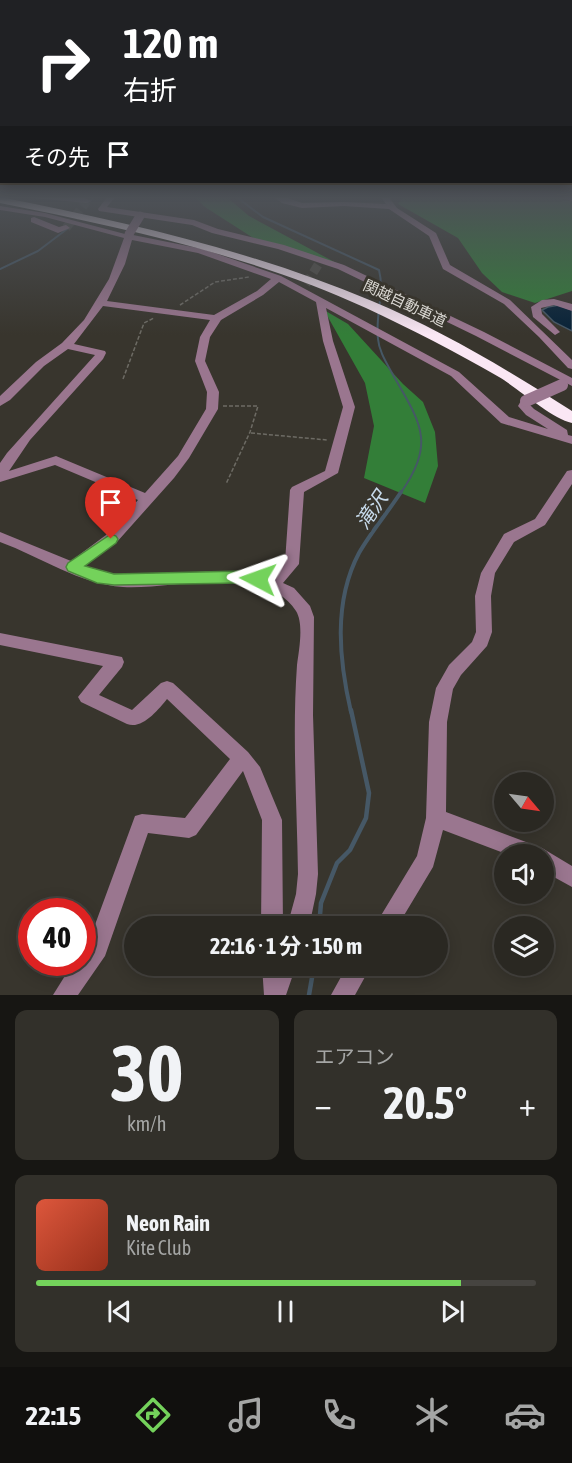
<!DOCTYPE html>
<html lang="ja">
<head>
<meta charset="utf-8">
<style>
	body { margin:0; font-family:"Asap Condensed","Noto Sans JP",sans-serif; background:#32302a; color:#f1f3f6; height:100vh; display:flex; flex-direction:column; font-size:22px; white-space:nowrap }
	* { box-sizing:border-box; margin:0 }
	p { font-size:20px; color:#a5a6a5 }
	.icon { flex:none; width:33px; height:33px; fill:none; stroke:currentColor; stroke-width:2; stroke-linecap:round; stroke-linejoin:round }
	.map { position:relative; height:995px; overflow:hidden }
	.drawer { display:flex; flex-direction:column; gap:15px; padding:15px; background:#171613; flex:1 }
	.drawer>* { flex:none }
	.top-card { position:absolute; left:0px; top:0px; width:573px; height:183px; box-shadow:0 3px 15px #0003,0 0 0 2px #464440; background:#202124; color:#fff; overflow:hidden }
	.needle { width:39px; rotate:119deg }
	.buttons { position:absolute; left:494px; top:772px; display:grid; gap:12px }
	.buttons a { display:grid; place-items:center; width:60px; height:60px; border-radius:50%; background:#2a2822; box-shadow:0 3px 15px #0003,0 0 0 2px #464440; font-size:30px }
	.speed { position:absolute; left:18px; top:898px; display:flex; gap:12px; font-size:30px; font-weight:700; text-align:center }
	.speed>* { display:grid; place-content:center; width:78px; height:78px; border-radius:50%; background:#2a2822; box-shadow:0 3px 15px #0003,0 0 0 2px #464440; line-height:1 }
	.speed .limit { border:9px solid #d22; background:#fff; color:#111 }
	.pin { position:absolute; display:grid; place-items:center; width:51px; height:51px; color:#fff; margin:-62px -26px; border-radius:50% 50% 50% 0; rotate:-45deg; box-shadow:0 0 6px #0007 }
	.pin .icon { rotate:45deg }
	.me { position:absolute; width:66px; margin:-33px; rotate:274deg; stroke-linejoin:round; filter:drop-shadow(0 0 4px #0008) }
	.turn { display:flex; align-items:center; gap:21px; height:126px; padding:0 24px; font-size:27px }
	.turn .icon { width:78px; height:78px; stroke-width:2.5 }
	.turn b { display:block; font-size:42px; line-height:51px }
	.then { display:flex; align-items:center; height:57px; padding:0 24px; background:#0003; gap:12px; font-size:22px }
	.big { font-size:45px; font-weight:700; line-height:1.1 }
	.drawer .widget { flex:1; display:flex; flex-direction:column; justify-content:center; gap:9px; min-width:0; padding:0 21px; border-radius:12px; background:#32302a }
	.drawer .dial { align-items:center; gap:0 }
	.dial b { font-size:78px; line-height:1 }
	.song { display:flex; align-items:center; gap:18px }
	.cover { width:72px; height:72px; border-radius:9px; background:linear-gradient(135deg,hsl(10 70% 55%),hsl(10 70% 35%)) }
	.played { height:6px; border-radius:3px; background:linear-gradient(90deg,#74d25b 85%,#464440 85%) }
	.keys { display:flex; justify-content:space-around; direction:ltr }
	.heat { display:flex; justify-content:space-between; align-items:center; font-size:33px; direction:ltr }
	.drawer .tiles { flex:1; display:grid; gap:15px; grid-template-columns:1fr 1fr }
	.widget:last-child { grid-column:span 2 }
	.trip { position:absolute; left:124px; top:916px; width:324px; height:60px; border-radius:30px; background:#2a2822; box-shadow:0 3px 15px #0003,0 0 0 2px #464440; font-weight:700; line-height:60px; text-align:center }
	.dock { display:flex; height:96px; justify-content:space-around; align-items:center; background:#11100e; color:#a5a6a5 }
	.dock .icon { width:42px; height:42px }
	.dock .on { color:#74d25b }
	.dock b { font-size:27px; color:#f1f3f6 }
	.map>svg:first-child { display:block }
	.forest { fill:#337e38 }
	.water { fill:#072237; stroke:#465866; stroke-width:1.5 }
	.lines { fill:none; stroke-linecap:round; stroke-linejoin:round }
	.stream-far2 { stroke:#465866; stroke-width:2 }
	.stream-far1 { stroke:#465866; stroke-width:4 }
	.stream { stroke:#465866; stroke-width:4.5 }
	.minor-tunnel { stroke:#504d46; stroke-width:9; stroke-dasharray:9 4.5; stroke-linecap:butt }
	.path { stroke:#6d6b64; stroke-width:1.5; stroke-dasharray:4 2; stroke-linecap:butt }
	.minor { fill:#9a768f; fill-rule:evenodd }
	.highway { fill:#fae7f4; fill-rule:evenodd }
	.minor-bridge-far1 { stroke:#9a768f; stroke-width:9 }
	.minor-bridge { stroke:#9a768f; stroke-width:12 }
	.route { fill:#74d25b; stroke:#4b883b; stroke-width:1.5 }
	.labels { text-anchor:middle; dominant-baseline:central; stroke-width:6; stroke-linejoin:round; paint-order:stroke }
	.far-street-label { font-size:15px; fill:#d9d7d2; stroke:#38352d }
	.water-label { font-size:20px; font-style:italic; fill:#c8dbec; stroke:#38352d }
</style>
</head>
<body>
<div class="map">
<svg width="572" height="995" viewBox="0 0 572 995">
	<rect width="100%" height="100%" fill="#38352d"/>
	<path class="forest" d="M194 196H238L229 199 249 216 340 265 258 241 205 207Z
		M404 196H572V291L535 303 502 292 482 273 458 238 398 204Z
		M324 310 348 324 403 384 423 402 435 432 438 466 425 503 364 478 374 426 365 383Z"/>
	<path class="water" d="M559 305 572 310V331L554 322 542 310 548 307Z"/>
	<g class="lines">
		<path class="stream-far2" d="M235 196 263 217 379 270C385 293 375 315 378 339 379 351 386 362 392 373 420 423 437 441 400 494
			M90 201 95 196
			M0 269 38 251 71 226"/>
		<path class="stream-far1" d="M351 712C339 660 333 602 359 553 371 532 388 512 401 492"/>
		<path class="stream" d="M319 927 321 903 337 863 350 850 366 818 369 793 351 710
			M309 995 314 966"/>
		<path class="minor-tunnel" d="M66 228 87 201
			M306 284 318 265"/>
		<path class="path" d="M180 305 215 282 249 277
			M123 379 144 323 154 318
			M223 406H258L250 432 226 484
			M251 433 327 440"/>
		<path class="minor" d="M30 196C48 196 76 192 91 201L87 203 34 198Z
			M108 196H116L107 207 194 220 218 229 284 245 344 265 484 332 572 378V386L476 336 338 269 278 249 212 233 192 225 99 211 98 209Z
			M272 196H282L302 203 344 202 386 204 380 196H388L397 208 436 233 450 265 510 300 572 360V369L568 368 539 337 504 304 443 269 429 236 389 209 344 206 302 208 282 203Z
			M559 196H572V201L560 198Z
			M0 206 45 213 125 234 129 231 133 235 203 249 281 276 459 372 509 417 548 429 526 415 518 406 522 399H530L532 401 530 405 534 409 567 430 568 435 572 436V444L501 423 451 376 326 308 333 341 355 407 338 473 304 492 299 564 283 583 294 588 310 606 314 617 313 715 318 874 316 894 309 927H287L296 894 298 874C297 805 292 734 297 665 299 650 304 624 296 611 265 562 172 590 123 587 79 584 41 557 0 542V532L71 561 106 535 138 500 55 465 0 482V463L7 453 95 355 68 349 44 366 10 400 0 406V396L36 362 62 343 84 320 109 279 124 238 45 217 0 210ZM132 240 198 253 271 279 257 291 214 315 107 301 125 264ZM279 282 316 302 323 341 343 407 325 471 292 487 290 490 285 562 271 577C209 559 144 589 84 566L116 543 174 478 189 458 218 409 219 392 205 361 210 337 221 320 263 295ZM103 306 210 320 200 337 195 361 207 392 206 409 178 456 145 493 56 456 9 471 30 440 103 359 106 353 105 351 74 344Z
			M34 217 59 227 66 225 70 228 58 233 31 222V218Z
			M554 299 572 304V311L554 305 541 308 542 314 560 332 555 335 533 317 531 307 542 300Z
			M572 470V484L545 525 514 542 495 573 491 596 492 632 487 646 461 675 453 689 447 722 446 812 542 848 572 866V887L543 871V855H509L443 830 433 867 397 927H374L417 856 426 818 429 722 436 688 449 665 472 642 476 632 475 596 481 573 504 534 535 519 567 471Z
			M0 633 122 657 124 662 122 667 99 695 132 710 161 683 167 681 173 683 248 752 260 767 282 820 283 927H261L262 820 243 771 196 835 189 838 148 833 105 956 78 995H53L73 963H82V950L89 941 135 816 142 814 185 818 230 759 167 699C158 710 142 730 127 724L81 702 78 697 103 666 0 645Z
			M262 966H296L286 995H264Z
			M347 966H371L355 995H331Z"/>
		<path class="highway" d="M0 197C127 222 253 251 372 301 443 331 508 370 572 411V423C551 418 519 389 499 377 456 352 411 329 366 308 250 255 124 228 0 203Z"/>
		<path class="minor-bridge-far1" d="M129 234 140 216"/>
		<path class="minor-bridge" d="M526 401 562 385"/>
	</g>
	<linearGradient id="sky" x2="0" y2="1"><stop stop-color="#1f1d19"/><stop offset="0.59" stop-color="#4d5157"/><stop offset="1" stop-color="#4d5157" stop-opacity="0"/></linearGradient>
	<rect width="572" height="335" fill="url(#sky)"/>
	<path class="route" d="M111 534 116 536 118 539 116 543 85 566 114 574 243 571 264 575 266 579 264 583H243L114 585 97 583 68 571 66 567 68 563Z"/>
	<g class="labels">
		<g class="far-street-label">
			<text transform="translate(405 303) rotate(25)">関越自動車道</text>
		</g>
		<g class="water-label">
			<text transform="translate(371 510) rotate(-56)">滝沢</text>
		</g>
	</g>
</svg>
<div class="buttons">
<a><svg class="needle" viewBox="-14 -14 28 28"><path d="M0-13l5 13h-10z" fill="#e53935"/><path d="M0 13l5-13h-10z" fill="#a5a6a5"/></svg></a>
<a><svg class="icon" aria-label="sound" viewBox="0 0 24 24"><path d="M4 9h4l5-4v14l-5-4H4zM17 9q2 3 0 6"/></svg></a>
<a><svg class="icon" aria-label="layers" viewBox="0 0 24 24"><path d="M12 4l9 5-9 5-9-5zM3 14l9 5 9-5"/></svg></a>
</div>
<div class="speed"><div class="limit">40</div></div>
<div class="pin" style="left:111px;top:539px;background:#d93025"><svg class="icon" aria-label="arrive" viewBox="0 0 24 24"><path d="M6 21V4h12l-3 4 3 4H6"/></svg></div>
<svg class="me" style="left:258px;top:579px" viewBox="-20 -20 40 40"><path d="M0-17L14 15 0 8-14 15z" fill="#74d25b" stroke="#fff" stroke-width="4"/></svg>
<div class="trip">22:16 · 1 分 · 150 m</div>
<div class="top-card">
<div class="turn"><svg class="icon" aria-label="right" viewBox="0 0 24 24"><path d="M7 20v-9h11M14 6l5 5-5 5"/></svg><div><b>120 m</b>右折</div></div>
<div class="then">その先<svg class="icon" aria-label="arrive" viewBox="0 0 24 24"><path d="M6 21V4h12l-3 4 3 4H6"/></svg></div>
</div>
</div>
<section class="drawer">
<div class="tiles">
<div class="widget dial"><b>30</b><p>km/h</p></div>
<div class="widget"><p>エアコン</p>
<div class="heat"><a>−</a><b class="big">20.5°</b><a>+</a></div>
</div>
<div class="widget">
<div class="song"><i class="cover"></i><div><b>Neon Rain</b><p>Kite Club</p></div></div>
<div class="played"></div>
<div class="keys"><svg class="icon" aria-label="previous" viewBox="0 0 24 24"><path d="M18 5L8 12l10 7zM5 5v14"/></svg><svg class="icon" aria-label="pause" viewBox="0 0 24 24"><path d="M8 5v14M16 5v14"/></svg><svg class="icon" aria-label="next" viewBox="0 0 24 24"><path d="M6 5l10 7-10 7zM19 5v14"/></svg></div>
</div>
</div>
</section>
<nav class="dock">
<b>22:15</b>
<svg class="icon on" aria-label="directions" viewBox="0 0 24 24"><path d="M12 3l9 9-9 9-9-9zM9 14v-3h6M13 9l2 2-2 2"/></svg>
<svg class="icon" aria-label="music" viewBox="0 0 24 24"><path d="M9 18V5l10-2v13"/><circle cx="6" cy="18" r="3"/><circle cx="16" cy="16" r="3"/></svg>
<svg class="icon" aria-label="phone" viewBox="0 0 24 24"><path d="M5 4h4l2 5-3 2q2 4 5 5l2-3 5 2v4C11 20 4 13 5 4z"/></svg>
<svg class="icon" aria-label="climate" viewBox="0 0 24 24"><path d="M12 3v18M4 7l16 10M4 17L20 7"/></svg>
<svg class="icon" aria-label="car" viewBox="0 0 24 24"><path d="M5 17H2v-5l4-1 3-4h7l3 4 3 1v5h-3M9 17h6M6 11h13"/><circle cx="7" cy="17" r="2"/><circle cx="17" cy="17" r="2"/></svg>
</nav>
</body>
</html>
